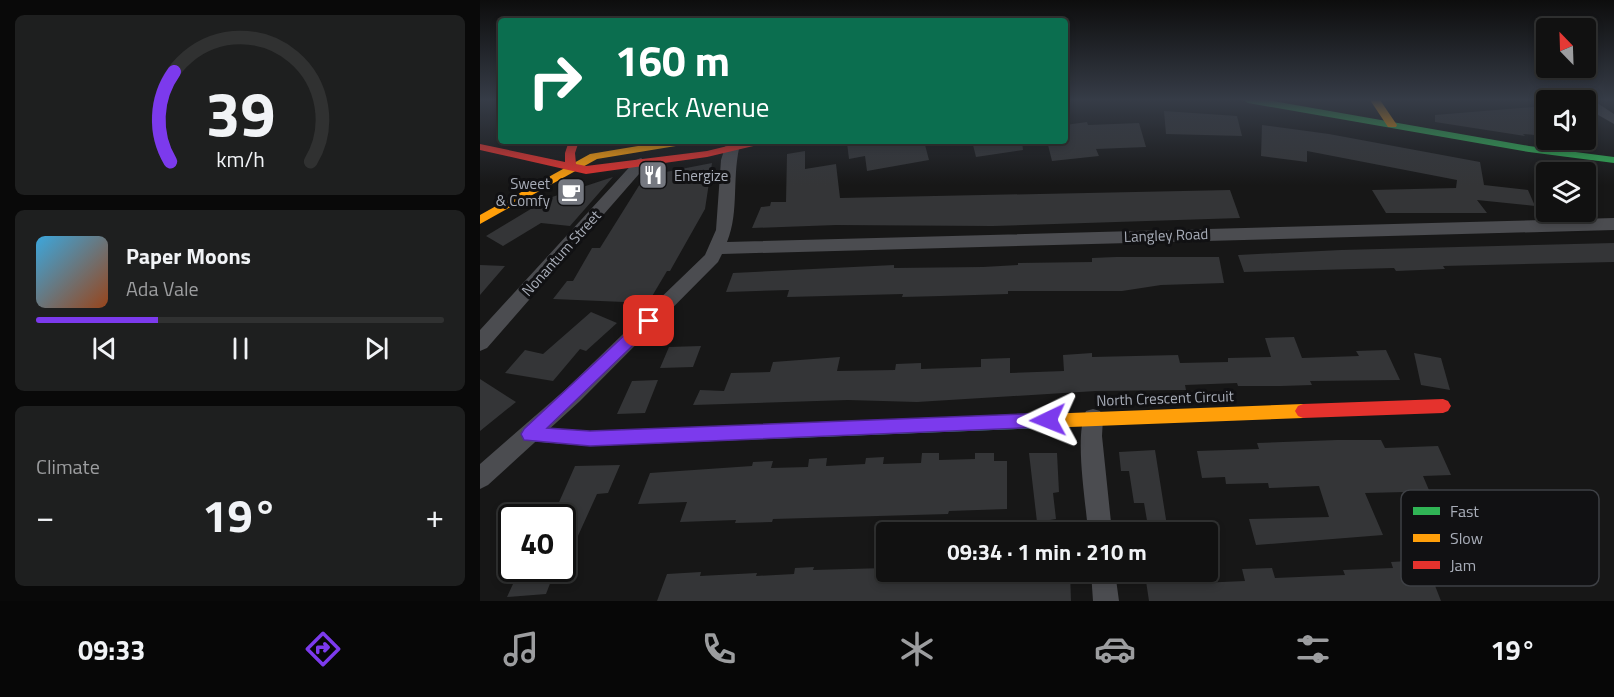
<!DOCTYPE html>
<html lang="en">
<head>
<meta charset="utf-8">
<style>
	body { margin:0; font-family:"Titillium Web",sans-serif; background:#1e1f1f; color:#f1f3f6; height:100vh; display:flex; flex-direction:column; font-size:22px; white-space:nowrap }
	* { box-sizing:border-box; margin:0 }
	p { font-size:20px; color:#9c9d9f }
	.icon { flex:none; width:33px; height:33px; fill:none; stroke:currentColor; stroke-width:2; stroke-linecap:round; stroke-linejoin:round }
	.map { position:relative; flex:1; overflow:hidden }
	.details { display:flex; flex-direction:column; gap:15px; padding:15px; background:#090909; width:480px }
	.details>* { flex:none }
	.guide { position:absolute; left:18px; top:18px; width:570px; height:126px; border-radius:6px; box-shadow:0 3px 9px #0003,0 0 0 2px #303131; background:#0b6e4f; color:#fff; overflow:hidden }
	.needle { width:39px; rotate:337deg }
	.buttons { position:absolute; left:1056px; top:18px; display:grid; gap:12px }
	.buttons a { display:grid; place-items:center; width:60px; height:60px; border-radius:6px; background:#111; box-shadow:0 3px 9px #0003,0 0 0 2px #303131; font-size:30px }
	.speed { position:absolute; left:18px; top:504px; display:flex; gap:12px; font-size:30px; font-weight:700; text-align:center }
	.speed>* { display:grid; place-content:center; width:78px; height:78px; border-radius:50%; background:#111; box-shadow:0 3px 9px #0003,0 0 0 2px #303131; line-height:1 }
	.speed .limit { border:3px solid #111; border-radius:9px; background:#fff; color:#111 }
	.pin { position:absolute; display:grid; place-items:center; width:51px; height:51px; color:#fff; margin:-26px; border-radius:12px; box-shadow:0 3px 9px #0006 }
	.me { position:absolute; width:66px; margin:-33px; rotate:268deg; stroke-linejoin:round; filter:drop-shadow(0 0 4px #0008) }
	.turn { display:flex; align-items:center; gap:21px; height:126px; padding:0 18px; font-size:27px }
	.turn .icon { width:78px; height:78px; stroke-width:2.5 }
	.turn b { display:block; font-size:42px; line-height:51px }
	.big { font-size:45px; font-weight:700; line-height:1.1 }
	.details .tile { flex:1; display:flex; flex-direction:column; justify-content:center; gap:9px; min-width:0; padding:0 21px; border-radius:9px; background:#1e1f1f }
	.details .dial { align-items:center; gap:0 }
	.dial svg { height:156px; overflow:visible; fill:none; stroke:#303131; stroke-width:7; stroke-linecap:round; text-anchor:middle }
	.dial text { fill:#f1f3f6; stroke:none }
	.song { display:flex; align-items:center; gap:18px }
	.cover { width:72px; height:72px; border-radius:9px; background:linear-gradient(135deg,hsl(200 70% 55%),hsl(20 70% 35%)) }
	.played { height:6px; border-radius:3px; background:linear-gradient(90deg,#7c3aed 30%,#303131 30%) }
	.keys { display:flex; justify-content:space-around; direction:ltr }
	.heat { display:flex; justify-content:space-between; align-items:center; font-size:33px; direction:ltr }
	.trip { position:absolute; left:396px; top:522px; width:342px; height:60px; border-radius:6px; background:#111; box-shadow:0 3px 9px #0003,0 0 0 2px #303131; font-weight:700; line-height:60px; text-align:center }
	.dock { display:flex; height:96px; justify-content:space-around; align-items:center; background:#070707; color:#9c9d9f }
	.dock .icon { width:42px; height:42px }
	.dock .active { color:#7c3aed }
	.dock b { font-size:27px; color:#f1f3f6 }
	main { display:flex; flex:1; min-height:0 }
	.map>svg:first-child { display:block }
	.building { fill:#343537 }
	.lines { fill:none; stroke-linecap:round; stroke-linejoin:round }
	.street { fill:#4b4c50; fill-rule:evenodd }
	.fast { fill:#30b455; fill-rule:evenodd }
	.slow { fill:#ff9f0a; fill-rule:evenodd }
	.jam { fill:#e5322d; fill-rule:evenodd }
	.route { fill:#7c3aed; stroke:#51269a; stroke-width:1.5 }
	.labels { text-anchor:middle; dominant-baseline:central; stroke-width:6; stroke-linejoin:round; paint-order:stroke }
	.poi-label { font-size:15px; fill:#a8adb8; stroke:#111113; text-anchor:start }
	.street-label { font-size:15px; fill:#a8adb8; stroke:#111113 }
	.key { fill:#111113; stroke:#3e4045; stroke-width:1.5 }
	.key-label { font-size:16px; fill:#a8adb8 }
</style>
</head>
<body>
<main>
<section class="details">
<div class="tile dial"><svg viewBox="0 0 100 80">
<path d="M14 69A42 42 0 1 1 86 69"/>
<path d="M14 69A42 42 0 0 1 16 23" stroke="#7c3aed"/>
<text x="50" y="56" font-size="32" font-weight="700">39</text>
<text x="50" y="72" font-size="11">km/h</text>
</svg></div>
<div class="tile">
<div class="song"><i class="cover"></i><div><b>Paper Moons</b><p>Ada Vale</p></div></div>
<div class="played"></div>
<div class="keys"><svg class="icon" aria-label="previous" viewBox="0 0 24 24"><path d="M18 5L8 12l10 7zM5 5v14"/></svg><svg class="icon" aria-label="pause" viewBox="0 0 24 24"><path d="M8 5v14M16 5v14"/></svg><svg class="icon" aria-label="next" viewBox="0 0 24 24"><path d="M6 5l10 7-10 7zM19 5v14"/></svg></div>
</div>
<div class="tile"><p>Climate</p>
<div class="heat"><a>−</a><b class="big">19°</b><a>+</a></div>
</div>
</section>
<div class="map">
<svg width="1134" height="601" viewBox="0 0 1134 601">
	<rect width="100%" height="100%" fill="#171717"/>
	<path class="building" d="M1066 106V136L1043 134 1045 136 955 122V115Z
		M684 111 757 116 762 136 686 134Z
		M607 122 608 125 659 123 666 147 616 149 619 156 572 161 567 141H585V125Z
		M782 125 849 134 1000 162 1004 185 1048 190 1055 206 997 200 1007 213H906L892 190 976 188 977 180 827 151V162L781 156Z
		M378 141H444L449 160 387 171 385 156 369 159 367 143Z
		M492 141H542L543 150 496 157Z
		M325 151V169L356 164 360 198 750 190 760 218 513 226 356 225 272 228 281 207 290 206 291 202H306L307 154Z
		M232 163 225 209 190 271H187L168 303 73 299 87 281H93L112 248H120L165 176Z
		M133 177 90 226 61 223 23 246 6 236 69 198Z
		M1134 243V262L963 266 965 269 916 271 914 268 764 272 758 255 861 250Z
		M636 257H739L744 283 681 285 642 291H528V294L461 296 422 297 423 294 307 297 309 290 246 292 253 273 414 265V268L503 267 538 265V263L612 262V258Z
		M0 265 25 266 0 295Z
		M111 312 137 323 106 351 100 349 73 381 25 373 45 350 63 354Z
		M814 337 822 358 879 356 876 351 906 350 920 380 830 381 832 385 801 386H758L757 383 705 385 706 390 616 391 437 402 368 400 213 405 220 390 244 391 251 373 290 372 293 362 360 357 357 371 415 370 416 364 441 363V369L501 367V359L530 358V373L584 371 583 355 612 353V357L698 355 700 363 748 362V358L791 357 785 338Z
		M221 346 213 367 180 368 189 347Z
		M934 353 961 358 970 390 941 385Z
		M0 379 36 402 0 431Z
		M178 380 165 413 137 414 152 381Z
		M857 440H901L905 448 958 446 971 475 943 476 960 516 953 517 964 543 941 544 932 523 939 522 925 492 885 493 903 535 776 545 769 519 849 517 839 486 789 488 788 483 746 484 745 477 722 478 717 451 779 449 777 443Z
		M675 450 688 532H669L664 503H654L649 471H641L639 452Z
		M442 453H459V460L495 459V453H514V461H527V509L469 511 468 514 293 519 292 522 255 523 256 520 200 522 207 502 158 504 170 473 272 466 273 462 293 461 291 468 328 467 329 459 347 458 346 466 385 464 386 458 404 457 403 464 441 463Z
		M549 453H577L579 492 573 493 576 519 557 522Z
		M140 465 128 493 117 494 82 571V518H72L95 466Z
		M945 560 961 601H669L666 581 676 580 675 572H694L696 584 765 581 762 569 792 568 795 578 865 575 863 570 913 568 911 562Z
		M334 567 333 570 406 568V572H590L591 601H177L187 574 221 572 220 576 277 573 276 576 314 574 315 568Z
		M76 568 66 594 27 597 39 571Z"/>
	<g class="lines">
		<path class="street" d="M1101 100H1113L1134 114V124L1106 108V100Z
			M247 141H261C251 174 260 211 247 242L1134 218V230L242 254 238 262 100 401 8 485 0 489V464L86 389 225 255 236 230 241 160Z
			M161 158 168 163 166 166 7 348 0 351V330L156 160Z
			M613 409 620 411 623 418 622 436 632 532H608C606 502 594 437 606 411Z
			M611 572H635L639 601H613Z"/>
		<path class="fast" d="M763 100H787L1049 146 1134 157V163L1049 152 768 103Z
			M564 414 570 416 572 421 570 426 564 428 110 446 49 441 43 439 41 434 43 429 49 427 110 432Z"/>
		<path class="slow" d="M890 100H900L917 125 916 127H908Z
			M188 141H213L208 144 117 159 0 224V215L110 154Z
			M823 404 828 406 831 411 828 416 823 418 564 428 558 426 556 421 558 416 564 414Z"/>
		<path class="jam" d="M89 141H99L95 153 96 164 106 166 227 151 268 141H287L286 143 227 157 106 174 0 150V144L85 162V153Z
			M963 399 968 401 971 406 968 411 963 413 823 418 818 416 815 411 818 406 823 404Z"/>
	</g>
	<linearGradient id="sky" x2="0" y2="1"><stop stop-color="#0d0d0d"/><stop offset="0.54" stop-color="#363c47"/><stop offset="1" stop-color="#363c47" stop-opacity="0"/></linearGradient>
	<rect width="1134" height="185" fill="url(#sky)"/>
	<path class="route" d="M169 316 174 317V325L67 428 110 431 568 413 574 415 576 420 574 425 568 427 110 446 44 440 41 434 44 429 164 317Z"/>
	<defs>
		<g id="restaurant-square" transform="scale(1.5)"><rect x="-9" y="-9" width="18" height="18" rx="4" fill="#757880" stroke="#111113"/><path d="M-5-6h1v4h1v-4h1v4h1v-4h1v5L-1.5 .5V6h-2V.5L-5-1ZM5-6V6H3V1.5H1.5Q1.5-4 5-6Z" fill="#fff"/></g>
		<g id="cafe-square" transform="scale(1.5)"><rect x="-9" y="-9" width="18" height="18" rx="4" fill="#757880" stroke="#111113"/><path d="M-5.5-4.5H6V0H3Q3 3.5 0 3.5H-2.5Q-5.5 3.5-5.5 0ZM3-3.2v2h1.7v-2ZM-6 4.5H4V6H-6Z" fill="#fff"/></g>
	</defs>
	<g fill-rule="evenodd">
		<use href="#restaurant-square" x="173" y="175"/>
		<use href="#cafe-square" x="91" y="192"/>
	</g>
	<g class="labels">
		<g class="poi-label">
			<text x="194" y="175">Energize</text>
			<text x="70" y="183" text-anchor="end">Sweet<tspan x="70" dy="17">&amp; Comfy</tspan></text>
		</g>
		<g class="street-label">
			<text transform="translate(686 235) rotate(-2)">Langley Road</text>
			<text transform="translate(81 253) rotate(-48)">Nonantum Street</text>
			<text transform="translate(685 398) rotate(-2)">North Crescent Circuit</text>
		</g>
	</g>
	<rect x="921" y="490" width="198" height="96" rx="9" class="key"/>
	<rect x="933" y="507" width="27" height="8" fill="#30b455"/>
	<rect x="933" y="534" width="27" height="8" fill="#ff9f0a"/>
	<rect x="933" y="561" width="27" height="8" fill="#e5322d"/>
	<g class="key-label">
		<text x="970" y="517">Fast</text>
		<text x="970" y="544">Slow</text>
		<text x="970" y="571">Jam</text>
	</g>
</svg>
<div class="buttons">
<a><svg class="needle" viewBox="-14 -14 28 28"><path d="M0-13l5 13h-10z" fill="#e53935"/><path d="M0 13l5-13h-10z" fill="#9c9d9f"/></svg></a>
<a><svg class="icon" aria-label="sound" viewBox="0 0 24 24"><path d="M4 9h4l5-4v14l-5-4H4zM17 9q2 3 0 6"/></svg></a>
<a><svg class="icon" aria-label="layers" viewBox="0 0 24 24"><path d="M12 4l9 5-9 5-9-5zM3 14l9 5 9-5"/></svg></a>
</div>
<div class="speed"><div class="limit">40</div></div>
<div class="pin" style="left:169px;top:321px;background:#d93025"><svg class="icon" aria-label="arrive" viewBox="0 0 24 24"><path d="M6 21V4h12l-3 4 3 4H6"/></svg></div>
<svg class="me" style="left:568px;top:420px" viewBox="-20 -20 40 40"><path d="M0-17L14 15 0 8-14 15z" fill="#7c3aed" stroke="#fff" stroke-width="4"/></svg>
<div class="trip">09:34 · 1 min · 210 m</div>
<div class="guide">
<div class="turn"><svg class="icon" aria-label="right" viewBox="0 0 24 24"><path d="M7 20v-9h11M14 6l5 5-5 5"/></svg><div><b>160 m</b>Breck Avenue</div></div>
</div>
</div>
</main>
<nav class="dock">
<b>09:33</b>
<svg class="icon active" aria-label="directions" viewBox="0 0 24 24"><path d="M12 3l9 9-9 9-9-9zM9 14v-3h6M13 9l2 2-2 2"/></svg>
<svg class="icon" aria-label="music" viewBox="0 0 24 24"><path d="M9 18V5l10-2v13"/><circle cx="6" cy="18" r="3"/><circle cx="16" cy="16" r="3"/></svg>
<svg class="icon" aria-label="phone" viewBox="0 0 24 24"><path d="M5 4h4l2 5-3 2q2 4 5 5l2-3 5 2v4C11 20 4 13 5 4z"/></svg>
<svg class="icon" aria-label="climate" viewBox="0 0 24 24"><path d="M12 3v18M4 7l16 10M4 17L20 7"/></svg>
<svg class="icon" aria-label="car" viewBox="0 0 24 24"><path d="M5 17H2v-5l4-1 3-4h7l3 4 3 1v5h-3M9 17h6M6 11h13"/><circle cx="7" cy="17" r="2"/><circle cx="17" cy="17" r="2"/></svg>
<svg class="icon" aria-label="filters" viewBox="0 0 24 24"><path d="M4 7h16M4 17h16"/><circle cx="9" cy="7" r="2"/><circle cx="15" cy="17" r="2"/></svg>
<b>19°</b>
</nav>
</body>
</html>
